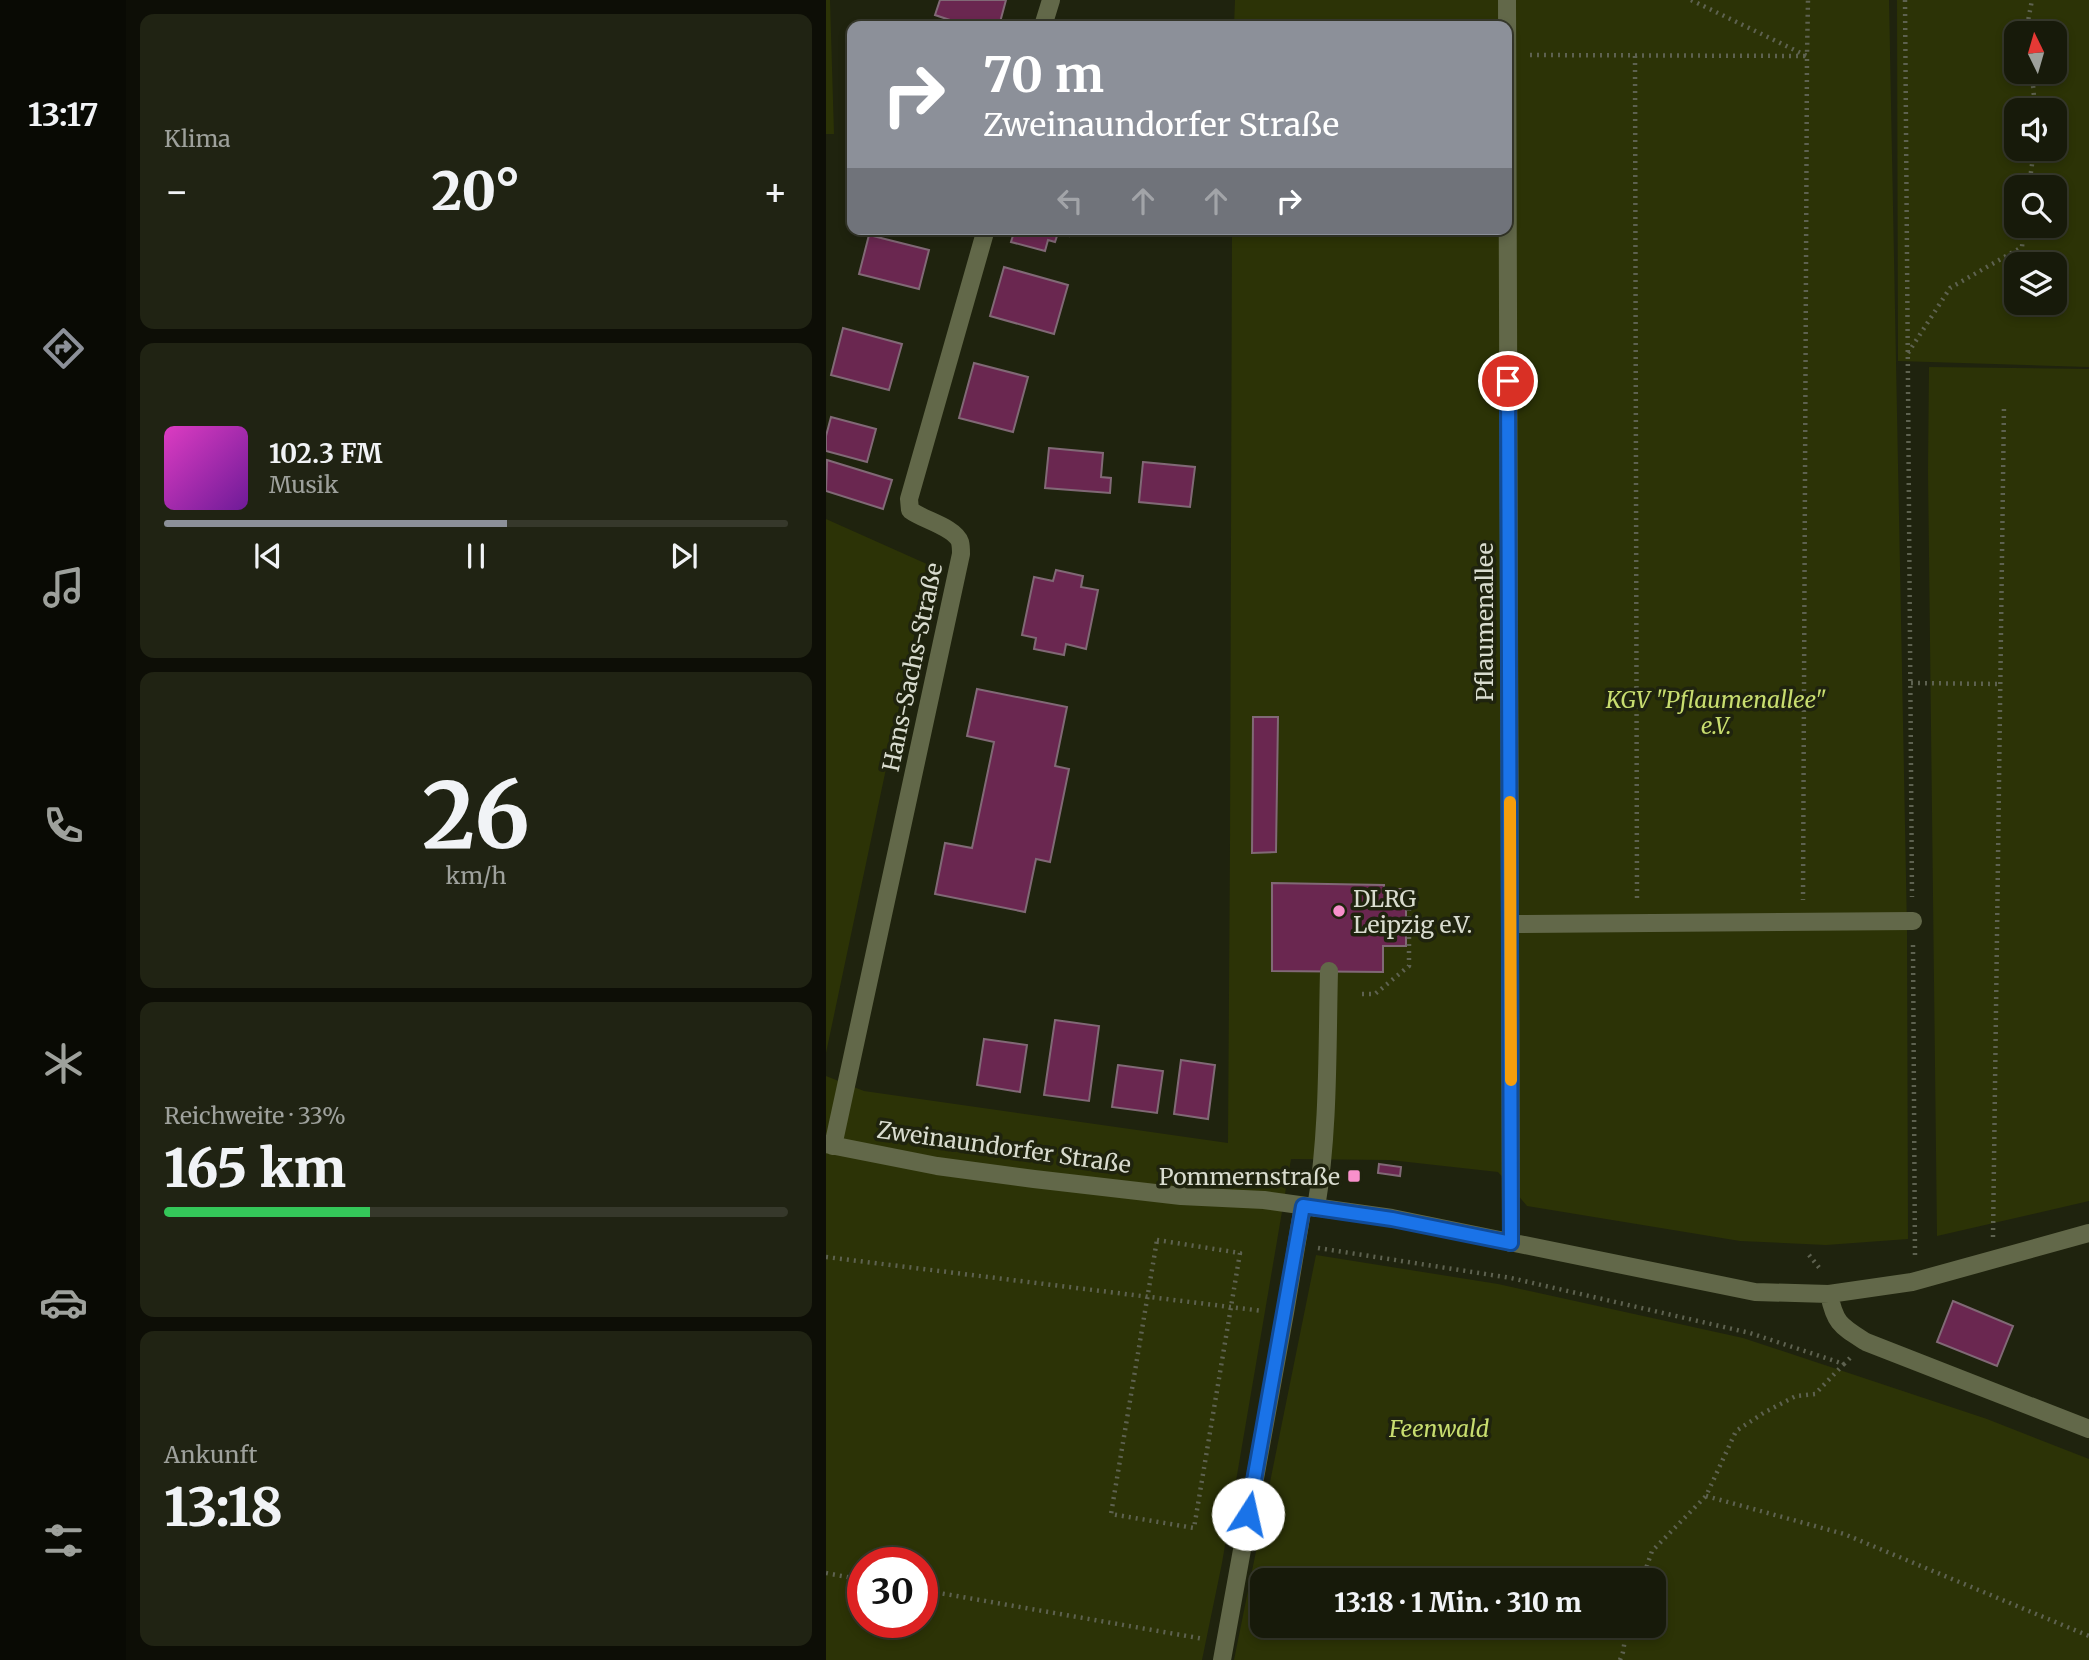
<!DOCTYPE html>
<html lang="de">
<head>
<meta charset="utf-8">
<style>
	body { margin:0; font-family:Merriweather,serif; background:#202313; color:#f1f3f6; height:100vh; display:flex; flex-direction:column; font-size:26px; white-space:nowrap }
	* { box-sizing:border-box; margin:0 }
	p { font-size:23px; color:#9ea19c }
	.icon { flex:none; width:38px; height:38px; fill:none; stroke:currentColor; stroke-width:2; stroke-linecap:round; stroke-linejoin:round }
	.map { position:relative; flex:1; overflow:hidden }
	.drawer { display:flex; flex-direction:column; gap:14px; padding:14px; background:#0d0e06; width:700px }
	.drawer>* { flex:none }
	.top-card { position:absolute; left:21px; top:21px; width:665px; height:214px; border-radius:14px; box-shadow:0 4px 10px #0003,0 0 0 2px #36382b; background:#8c9099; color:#fff; overflow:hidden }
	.needle { width:46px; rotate:355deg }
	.buttons { position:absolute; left:1178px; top:21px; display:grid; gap:14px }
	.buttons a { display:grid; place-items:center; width:63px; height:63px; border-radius:14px; background:#171a0a; box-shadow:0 4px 10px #0003,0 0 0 2px #36382b; font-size:35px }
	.speed { position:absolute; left:21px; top:1547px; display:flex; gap:14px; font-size:35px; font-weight:700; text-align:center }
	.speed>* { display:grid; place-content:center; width:91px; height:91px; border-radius:50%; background:#171a0a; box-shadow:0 4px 10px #0003,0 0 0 2px #36382b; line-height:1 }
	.speed .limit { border:10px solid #d22; background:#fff; color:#111 }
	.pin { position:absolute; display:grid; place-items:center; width:60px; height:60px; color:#fff; margin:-30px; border:4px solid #fff; border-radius:50%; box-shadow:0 2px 7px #0007 }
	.me { position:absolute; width:77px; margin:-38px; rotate:10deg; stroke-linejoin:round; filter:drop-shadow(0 0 5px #0008) }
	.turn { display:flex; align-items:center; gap:24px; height:147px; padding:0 21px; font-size:32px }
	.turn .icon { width:91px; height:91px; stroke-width:2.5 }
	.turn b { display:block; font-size:49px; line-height:60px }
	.lanes { display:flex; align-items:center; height:66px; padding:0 21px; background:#0003; justify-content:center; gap:35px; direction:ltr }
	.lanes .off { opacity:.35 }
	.big { font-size:52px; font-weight:800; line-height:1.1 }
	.drawer .tile { flex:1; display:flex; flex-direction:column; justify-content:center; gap:10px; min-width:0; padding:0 24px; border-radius:14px; background:#202313 }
	.drawer .dial { align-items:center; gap:0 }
	.dial b { font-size:91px; line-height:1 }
	.song { display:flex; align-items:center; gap:21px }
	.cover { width:84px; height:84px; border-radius:10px; background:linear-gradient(135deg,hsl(310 70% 55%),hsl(280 70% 35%)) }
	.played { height:7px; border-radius:4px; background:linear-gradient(90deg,#8c9099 55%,#36382b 55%) }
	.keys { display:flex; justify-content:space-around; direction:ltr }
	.heat { display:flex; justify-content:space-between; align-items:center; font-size:38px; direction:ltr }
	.charge { height:10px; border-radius:5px; background:linear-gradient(90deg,#34c759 33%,#36382b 0) }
	.trip { position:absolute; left:424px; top:1568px; width:416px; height:70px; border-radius:14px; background:#171a0a; box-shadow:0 4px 10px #0003,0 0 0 2px #36382b; font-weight:800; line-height:70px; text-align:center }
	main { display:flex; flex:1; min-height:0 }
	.menu { display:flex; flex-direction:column; width:126px; justify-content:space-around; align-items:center; background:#090a04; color:#9ea19c }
	.menu .icon { width:49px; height:49px }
	.menu .current { color:#8c9099 }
	.menu b { font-size:32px; color:#f1f3f6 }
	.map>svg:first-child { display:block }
	.green { fill:#2c3306; fill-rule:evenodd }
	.building { fill:#6a2750; stroke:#816976; stroke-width:2 }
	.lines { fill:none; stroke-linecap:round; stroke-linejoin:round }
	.path { stroke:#5e6250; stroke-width:4.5; stroke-dasharray:2 5; stroke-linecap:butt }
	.minor { stroke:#626849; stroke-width:18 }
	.route-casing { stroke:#114b97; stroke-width:18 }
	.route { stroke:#1a73e8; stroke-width:12 }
	.slow { stroke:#f59e0b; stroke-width:12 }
	.poi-dot { fill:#f890cb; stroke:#1f230e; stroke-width:2.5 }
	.labels { text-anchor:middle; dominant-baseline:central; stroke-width:7; stroke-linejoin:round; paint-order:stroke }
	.street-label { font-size:23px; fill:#d9dccf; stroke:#1f230e }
	.park-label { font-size:23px; font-style:italic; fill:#c8dd6f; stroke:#1f230e }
	.poi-label { font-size:23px; fill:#d9dccf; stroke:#1f230e; text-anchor:start }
</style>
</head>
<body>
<main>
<nav class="menu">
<b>13:17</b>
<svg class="icon current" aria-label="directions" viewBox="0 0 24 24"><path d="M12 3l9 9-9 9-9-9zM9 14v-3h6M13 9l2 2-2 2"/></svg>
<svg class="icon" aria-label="music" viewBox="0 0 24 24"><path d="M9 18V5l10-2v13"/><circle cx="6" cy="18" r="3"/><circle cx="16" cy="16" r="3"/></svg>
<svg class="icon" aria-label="phone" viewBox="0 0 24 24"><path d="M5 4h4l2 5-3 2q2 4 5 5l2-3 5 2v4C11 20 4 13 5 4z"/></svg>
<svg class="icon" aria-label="climate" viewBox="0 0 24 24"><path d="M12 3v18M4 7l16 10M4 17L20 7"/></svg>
<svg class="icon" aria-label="car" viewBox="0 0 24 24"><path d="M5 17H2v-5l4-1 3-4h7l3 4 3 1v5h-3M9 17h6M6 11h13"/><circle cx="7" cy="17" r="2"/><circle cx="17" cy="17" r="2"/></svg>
<svg class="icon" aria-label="filters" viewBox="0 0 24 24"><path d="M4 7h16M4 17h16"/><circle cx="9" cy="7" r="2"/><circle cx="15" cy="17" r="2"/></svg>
</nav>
<section class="drawer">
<div class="tile"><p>Klima</p>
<div class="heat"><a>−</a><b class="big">20°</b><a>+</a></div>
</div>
<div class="tile">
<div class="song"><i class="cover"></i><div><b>102.3 FM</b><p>Musik</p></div></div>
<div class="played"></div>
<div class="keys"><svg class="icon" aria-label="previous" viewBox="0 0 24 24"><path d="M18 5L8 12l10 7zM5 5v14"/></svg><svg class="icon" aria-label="pause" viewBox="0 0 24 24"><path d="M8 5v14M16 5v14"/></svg><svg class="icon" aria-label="next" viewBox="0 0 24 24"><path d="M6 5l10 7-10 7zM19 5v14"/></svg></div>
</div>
<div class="tile dial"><b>26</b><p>km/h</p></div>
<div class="tile"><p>Reichweite · 33%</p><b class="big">165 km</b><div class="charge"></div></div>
<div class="tile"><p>Ankunft</p><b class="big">13:18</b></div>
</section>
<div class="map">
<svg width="1263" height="1660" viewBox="0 0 1263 1660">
	<rect width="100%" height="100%" fill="#1f230e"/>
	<path class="green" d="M0 0H4L8 134H0Z
		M409 0H1063L1081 929 1082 1239 1000 1245 914 1241 701 1206 672 1172 564 1160 465 1159 396 1563 376 1660H0V1076L38 1091 402 1143 404 846 406 229H681V26H408ZM37 1563H96V1622H37Z
		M1071 0H1263V367L1072 361ZM1190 33H1228V72H1190ZM1190 110H1228V149H1190ZM1190 187H1228V226H1190ZM1190 264H1228V303H1190Z
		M1103 367 1263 369V1201L1111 1236 1102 471Z
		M0 519 103 565 0 1053Z
		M490 1255 672 1284 917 1338 1161 1419 1263 1459V1660H408ZM436 1580H828V1626H436Z"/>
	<path class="building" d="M114 0H180L173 26H142L109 15Z
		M189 229H245L243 236 232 233 229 242 222 240 219 251 185 242Z
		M43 235 103 250 93 289 33 274Z
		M178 267 242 285 228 334 164 316Z
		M17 328 76 344 63 390 5 375Z
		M148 363 202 377 187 432 133 418Z
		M5 417 50 429 41 462 0 451V436Z
		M223 448 277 453 275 477 285 478 284 493 219 488Z
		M1 460 66 480 57 509 0 491Z
		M317 462 369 467 364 507 313 502Z
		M230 570 257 576 255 587 272 590 260 649 240 644 238 655 208 649 210 638 196 635 208 577 227 581Z
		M151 689 241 707 229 766 243 769 224 862 210 859 199 912 109 894 119 843 146 848 168 742 141 736Z
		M427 717H452L450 852 426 853Z
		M446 883 558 885V889H580V946H557V972L446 971Z
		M229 1020 273 1026 263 1101 218 1095Z
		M158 1039 201 1045 194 1092 151 1085Z
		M355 1060 389 1065 382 1119 348 1114Z
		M292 1065 337 1071 331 1113 286 1107Z
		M553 1164 575 1167 574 1176 552 1173Z
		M1127 1301 1187 1326 1171 1366 1111 1342Z"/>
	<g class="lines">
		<path class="path" d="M865 0 981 56 982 0
			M1079 0 1086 897
			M1203 33 1202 21 1206 0
			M704 55 981 56 977 900
			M809 56 811 901
			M1206 72 1209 110
			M1203 187 1208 149
			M1082 353 1124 288 1196 247 1198 226
			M1085 683 1174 684
			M1087 945 1089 1257
			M536 994H549L583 966V889
			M1167 1237 1178 405
			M331 1240 414 1253 368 1528 285 1514Z
			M492 1248 685 1278 924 1333 1018 1364 1024 1358
			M983 1255 995 1270
			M0 1257 437 1311
			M880 1496 1018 1534 1263 1636
			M0 1573 37 1580
			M816 1580 826 1551 880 1496 910 1431 939 1412 970 1396 989 1394 1018 1364
			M96 1590 378 1639
			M794 1660 797 1652 801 1626"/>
		<path class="minor" d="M681 0 685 1243
			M217 26 225 0
			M684 924 1087 921
			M0 1144 111 1166 208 1179 355 1196 438 1200 566 1218 929 1292 1003 1294 1086 1282 1263 1233
			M7 1146 135 554C135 550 135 546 134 542 129 527 97 520 84 510L83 499 160 229
			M490 1208C503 1130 501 1049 503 971
			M1003 1294C1009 1324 1015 1326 1040 1342L1263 1429
			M396 1660 459 1313 477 1206"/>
	</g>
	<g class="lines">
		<g class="route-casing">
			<path id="route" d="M422 1514 477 1206 566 1219 685 1243 682 381"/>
		</g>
		<use href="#route" class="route"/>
		<path class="slow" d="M684 802 685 1080"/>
	</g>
	<g class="poi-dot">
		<circle cx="513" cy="911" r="7"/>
		<rect x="521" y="1169" width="14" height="14" rx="3.5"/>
	</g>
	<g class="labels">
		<g class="street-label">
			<text transform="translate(658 622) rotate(-90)">Pflaumenallee</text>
			<text transform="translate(86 667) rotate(-78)">Hans-Sachs-Straße</text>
			<text transform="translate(178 1147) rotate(8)">Zweinaundorfer Straße</text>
		</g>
		<g class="park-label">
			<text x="890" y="699">KGV "Pflaumenallee"<tspan x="890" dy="26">e.V.</tspan></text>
			<text x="613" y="1428">Feenwald</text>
		</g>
		<g class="poi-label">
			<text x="527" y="898">DLRG<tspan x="527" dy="26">Leipzig e.V.</tspan></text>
			<text x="514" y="1176" text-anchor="end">Pommernstraße</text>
		</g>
	</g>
</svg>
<div class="buttons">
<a><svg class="needle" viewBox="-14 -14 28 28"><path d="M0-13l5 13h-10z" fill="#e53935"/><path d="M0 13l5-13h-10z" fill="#9ea19c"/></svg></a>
<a><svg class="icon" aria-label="sound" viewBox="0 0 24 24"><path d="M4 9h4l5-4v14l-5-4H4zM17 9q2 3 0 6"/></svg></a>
<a><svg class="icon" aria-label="search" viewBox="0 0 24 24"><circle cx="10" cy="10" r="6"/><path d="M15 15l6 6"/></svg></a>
<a><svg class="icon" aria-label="layers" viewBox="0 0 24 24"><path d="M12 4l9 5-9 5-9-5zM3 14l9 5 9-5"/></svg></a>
</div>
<div class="speed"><div class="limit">30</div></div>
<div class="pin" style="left:682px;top:381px;background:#d93025"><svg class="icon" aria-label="arrive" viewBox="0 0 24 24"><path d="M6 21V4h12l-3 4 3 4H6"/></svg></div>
<svg class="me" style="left:422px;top:1514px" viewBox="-20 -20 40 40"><circle r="19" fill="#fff"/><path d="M0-13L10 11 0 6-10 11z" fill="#1a73e8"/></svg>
<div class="trip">13:18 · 1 Min. · 310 m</div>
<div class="top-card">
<div class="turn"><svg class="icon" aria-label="right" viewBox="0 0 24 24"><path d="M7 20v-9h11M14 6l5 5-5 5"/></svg><div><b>70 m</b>Zweinaundorfer Straße</div></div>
<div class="lanes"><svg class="icon off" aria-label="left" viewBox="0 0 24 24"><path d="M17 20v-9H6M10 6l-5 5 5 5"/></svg><svg class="icon off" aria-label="ahead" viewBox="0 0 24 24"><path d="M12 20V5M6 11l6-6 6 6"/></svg><svg class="icon off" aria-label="ahead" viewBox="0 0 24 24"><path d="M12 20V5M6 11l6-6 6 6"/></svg><svg class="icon" aria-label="right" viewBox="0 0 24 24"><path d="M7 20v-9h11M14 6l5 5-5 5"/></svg></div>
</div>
</div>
</main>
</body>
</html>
